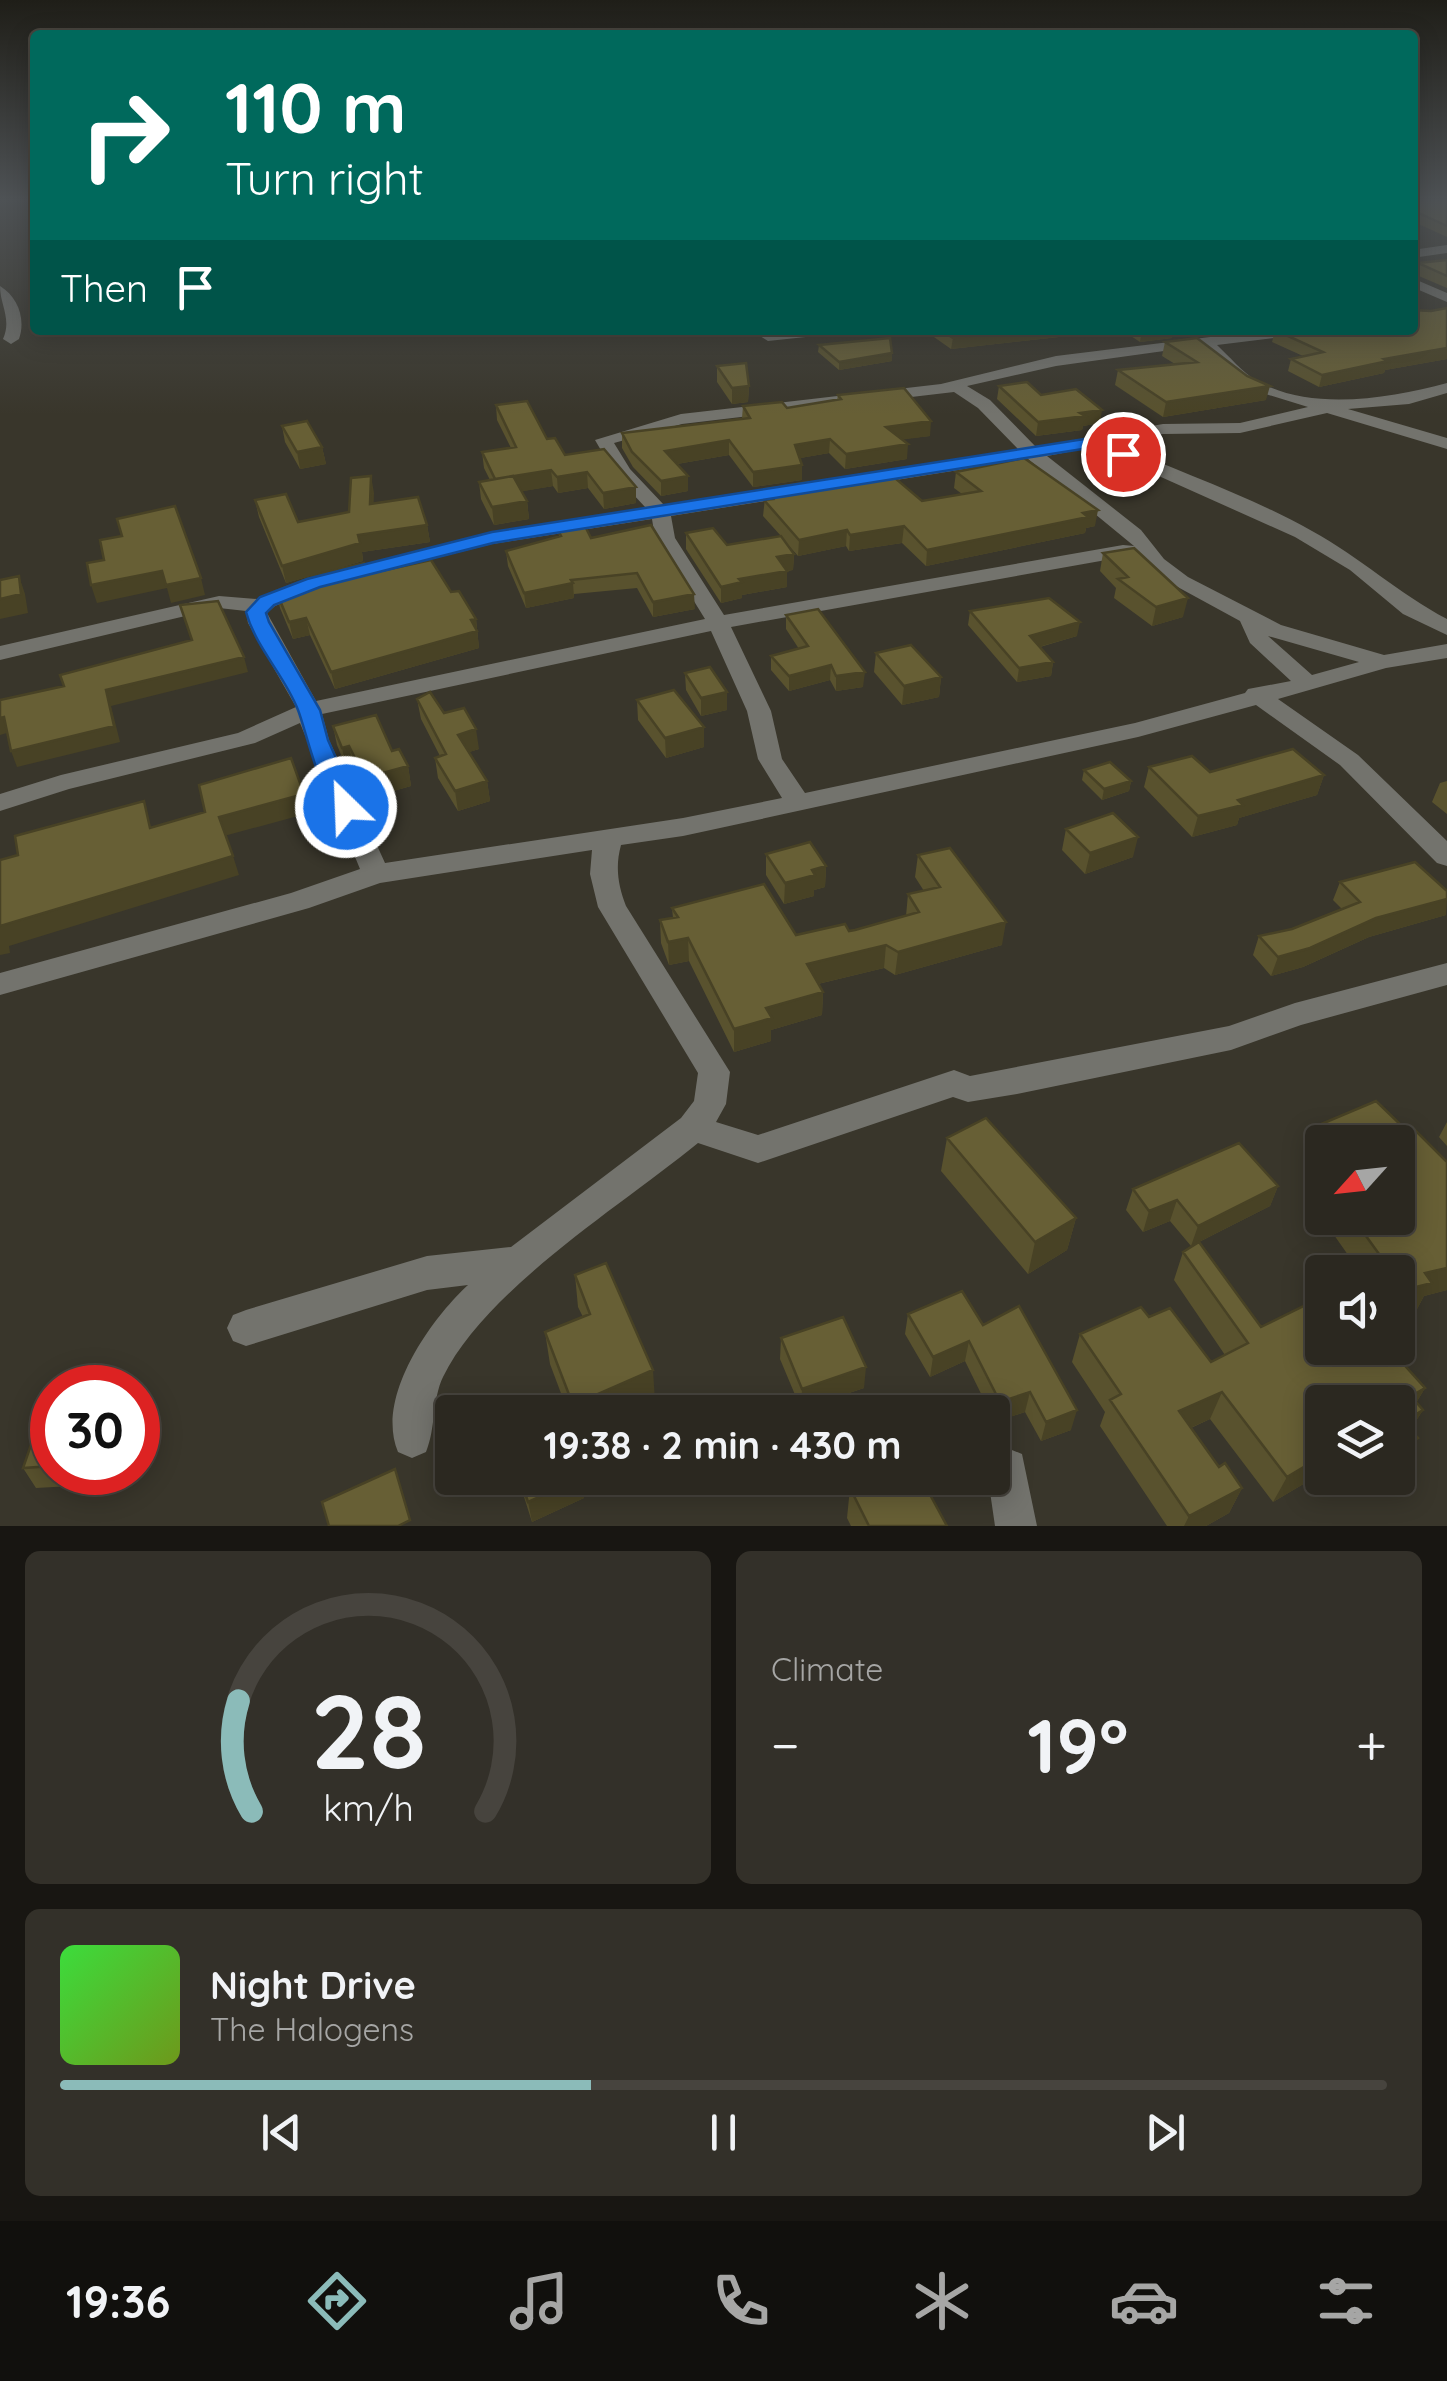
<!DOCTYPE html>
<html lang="en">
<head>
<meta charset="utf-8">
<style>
	body { margin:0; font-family:Quicksand,sans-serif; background:#333029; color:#f1f3f6; height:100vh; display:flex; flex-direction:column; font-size:38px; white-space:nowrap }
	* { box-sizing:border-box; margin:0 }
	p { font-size:32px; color:#a6a6a5 }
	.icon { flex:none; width:55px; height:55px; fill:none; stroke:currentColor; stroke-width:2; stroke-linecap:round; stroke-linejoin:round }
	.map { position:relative; height:1526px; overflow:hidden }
	.details { display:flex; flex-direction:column; gap:25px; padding:25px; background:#181612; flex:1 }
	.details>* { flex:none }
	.banner { position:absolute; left:30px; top:30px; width:1388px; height:305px; border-radius:10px; box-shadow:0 5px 25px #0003,0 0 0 2px #47443e; background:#00695c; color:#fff; overflow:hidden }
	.needle { width:65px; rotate:243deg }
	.tools { position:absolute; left:1305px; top:1125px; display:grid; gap:20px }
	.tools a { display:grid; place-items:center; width:110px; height:110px; border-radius:10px; background:#2b2820; box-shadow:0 5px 25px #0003,0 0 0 2px #47443e; font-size:50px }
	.speed { position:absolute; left:30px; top:1365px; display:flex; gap:20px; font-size:50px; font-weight:700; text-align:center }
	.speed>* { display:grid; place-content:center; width:130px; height:130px; border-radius:50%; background:#2b2820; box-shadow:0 5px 25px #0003,0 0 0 2px #47443e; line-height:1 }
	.speed .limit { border:15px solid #d22; background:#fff; color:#111 }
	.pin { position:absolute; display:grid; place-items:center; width:85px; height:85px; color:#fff; margin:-42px; border:5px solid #fff; border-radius:50%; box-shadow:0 2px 10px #0007 }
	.me { position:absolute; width:110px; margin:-55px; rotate:336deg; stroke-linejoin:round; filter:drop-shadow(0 0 8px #0008) }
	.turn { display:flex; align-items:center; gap:35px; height:210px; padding:0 30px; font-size:45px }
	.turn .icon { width:130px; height:130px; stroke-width:2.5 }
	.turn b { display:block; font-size:70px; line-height:85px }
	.then { display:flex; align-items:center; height:95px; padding:0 30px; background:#0003; gap:20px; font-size:38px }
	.big { font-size:75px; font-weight:800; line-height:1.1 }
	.details .widget { flex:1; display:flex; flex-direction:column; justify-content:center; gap:15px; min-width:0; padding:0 35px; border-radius:15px; background:#333029 }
	.details .dial { align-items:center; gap:0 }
	.dial svg { height:260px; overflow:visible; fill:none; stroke:#47443e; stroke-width:7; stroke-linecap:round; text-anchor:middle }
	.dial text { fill:#f1f3f6; stroke:none }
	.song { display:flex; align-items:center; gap:30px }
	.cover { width:120px; height:120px; border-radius:15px; background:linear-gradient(135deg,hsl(120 70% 55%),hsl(80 70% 35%)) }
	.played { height:10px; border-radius:5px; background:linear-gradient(90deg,#8bbbb9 40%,#47443e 40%) }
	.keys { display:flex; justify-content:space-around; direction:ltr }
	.heat { display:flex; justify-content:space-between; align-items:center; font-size:55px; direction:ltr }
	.details .tiles { flex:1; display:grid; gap:25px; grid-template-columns:1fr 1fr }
	.widget:last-child { grid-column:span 2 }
	.trip { position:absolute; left:435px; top:1395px; width:575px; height:100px; border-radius:10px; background:#2b2820; box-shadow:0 5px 25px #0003,0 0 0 2px #47443e; font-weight:800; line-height:100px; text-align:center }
	.tabs { display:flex; height:160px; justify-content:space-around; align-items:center; background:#11100d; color:#a6a6a5 }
	.tabs .icon { width:70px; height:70px }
	.tabs .active { color:#8bbbb9 }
	.tabs b { font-size:45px; color:#f1f3f6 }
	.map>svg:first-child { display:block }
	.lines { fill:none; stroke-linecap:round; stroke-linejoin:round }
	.minor { fill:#73736d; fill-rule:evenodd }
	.wall { fill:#59522e }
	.shaded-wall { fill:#484225 }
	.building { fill:#675f35; stroke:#484225; stroke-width:2.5 }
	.route { fill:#1a73e8; stroke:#114b97; stroke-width:2.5 }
</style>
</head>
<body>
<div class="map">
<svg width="1447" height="1526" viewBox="0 0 1447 1526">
	<rect width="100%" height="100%" fill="#39362b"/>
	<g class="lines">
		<path class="minor" d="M1447 245V253L1412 258V250Z
			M1412 278 1447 293V302L1412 287Z
			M0 286C18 297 26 319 19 339L11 344 3 339C12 319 0 305 0 286Z
			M784 330H841L834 334 768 341 760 336Z
			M1267 330H1312L1305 334 1217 345C1229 356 1243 373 1257 381 1312 412 1390 398 1447 383V393L1409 404 1348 409 1447 438V449L1327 413 1240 433 1163 434 1114 443C1179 472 1250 496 1312 531 1360 557 1399 594 1447 619V635L1403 614 1350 570 1295 537 1094 447 1047 456 1141 530 1164 559 1188 577 1281 625 1384 655 1447 644V658L1386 668 1278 699 1358 755 1447 841V866L1437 863 1340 765 1256 705 1138 737 683 836 621 845C615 867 618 885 626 906L730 1072 726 1104 716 1122 758 1135 954 1070 970 1076 1229 1026 1295 1003 1447 963V985L1301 1025 1231 1050 1017 1094 968 1102 953 1097 758 1163 698 1143C621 1206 486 1289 443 1377 432 1400 436 1428 426 1452L412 1458 398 1452C375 1398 430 1320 468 1285L427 1290 246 1346 233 1341 227 1328 233 1315 246 1310 427 1256 511 1247 681 1118 694 1101 698 1073 598 907 590 874 592 850 380 883 309 908 0 995V973L291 893 360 869 300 723 255 743 69 789 0 811V794L61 775 238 733 296 707 248 623 246 611 219 608 0 660V646L219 596 257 599 307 579 492 532 646 508 616 476 595 440 681 414 941 384 1056 356ZM1200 346 1246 388 1308 407 1240 423 1163 424 1036 447 990 400 967 386 1056 366ZM954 392 978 408 1019 450 664 505 630 469 614 443 682 424ZM1028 459 1134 546 1123 545 724 615 675 538 671 516ZM652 519 655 538 705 619 316 701 267 613 275 606 321 587 492 544ZM1123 557 1139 559 1174 585 1240 621 1250 643 1291 681 1248 689 1245 693 1135 723 805 793 782 759 771 711 731 627ZM711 631 747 711 758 759 782 798 683 818 385 863 329 740 322 714ZM1268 636 1359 662 1312 675Z
			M1007 1448 1022 1454 1037 1526H995L988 1478H992V1454Z"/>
	</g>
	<path class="wall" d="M1412 201H1447V237L1412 221Z
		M1447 260V288L1414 274 1418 263Z
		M1447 308V359L1385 370 1384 373 1319 387 1288 371 1291 359 1303 356 1272 342 1275 330 1413 310 1431 311Z
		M924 330H1173L1172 338 1140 342 1122 330 951 349Z
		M1165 342 1266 400 1163 417 1115 385 1118 370 1175 364 1162 356Z
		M819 345 892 353V361L839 370 818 352Z
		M717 366 749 386 748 402 732 404 717 382Z
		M999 386 1041 395 1100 423 1083 426 1082 430 1036 436 997 399Z
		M838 395 930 436 902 439 907 459 845 469 829 453 800 458 802 465V480L753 487 729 455 677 464 688 491 661 496 633 467 622 448V433L742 418 743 406 787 408 837 400Z
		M496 405 547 439 565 455 636 503 604 509 588 488 558 493 553 486 522 491 527 501 529 519 494 525 481 499 479 482 490 480 484 468 482 452 511 448 497 420Z
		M282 426 322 447 326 464 300 469 285 442Z
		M956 472 1095 526 1086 528 1085 533 926 566 902 543 849 551 846 546 798 556 781 537 794 554 793 570 787 571V587L742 595V598L721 603 686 549V533L727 545 781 536 763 516 766 489 811 491 922 501 962 494 954 488Z
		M371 476 373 504 427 525 430 542 362 552 363 561 286 583 259 517 255 500 298 522 349 512Z
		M558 530 591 538 695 609 653 617 637 588 574 594V598L526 608 508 566 506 551 559 536Z
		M1103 553 1183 617 1152 626 1114 598 1116 588 1100 571Z
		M367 574 451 592 476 619 479 648 335 689 310 635 293 639 280 608 276 591Z
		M970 611 1077 636 1040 647 1053 662 1051 676 1017 682 968 625Z
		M786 615 863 687 836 691 830 680 789 691 771 670V656L799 649 786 629Z
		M876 653 941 677 939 697 902 705 874 672Z
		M685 673 727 710 701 716 686 690Z
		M417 699 444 713 479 749 469 752 487 781 490 801 458 811 438 778 435 758 440 756 421 719Z
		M637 700 704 727V747L666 758 638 720Z
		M333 726 392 751 408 766 411 786 369 798 353 765 346 767 337 745Z
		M1149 767 1210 772 1324 775 1317 795 1239 818 1237 825 1192 837 1144 787Z
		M1084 770 1131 781 1129 791 1102 800 1082 780Z
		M1447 781V814L1432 802 1440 783Z
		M1066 829 1133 857 1085 874 1062 850Z
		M766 854 826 866 825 887 814 890V896L784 904 766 875Z
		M918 855 1002 945 895 975 884 968 818 984 823 992 822 1015 771 1030V1041L734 1052 689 961 669 965 661 943 660 920 673 918 672 908 796 935 855 930 906 916 908 894 924 891 915 877Z
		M1340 882 1446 915 1369 937 1303 967 1271 976 1253 955 1259 936 1292 929 1342 909 1333 900Z
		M1447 1122V1146L1439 1137Z
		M1319 1125 1406 1130 1447 1162V1290L1424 1296 1417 1309 1398 1314V1272H1360L1334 1235 1342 1218H1398V1142H1322V1168L1307 1152Z
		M947 1138 1076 1218 1067 1250 1028 1274 941 1171Z
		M1278 1186 1270 1206 1199 1242 1261 1327 1425 1388 1416 1403 1423 1410 1410 1430 1418 1438 1401 1465 1398 1467V1402H1322V1473L1273 1502 1210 1419 1191 1428 1219 1467 1242 1488 1229 1513 1206 1526H1167L1100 1426 1105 1412 1072 1362 1080 1334 1149 1317 1211 1362 1225 1355 1174 1280 1183 1252 1191 1246 1170 1221 1143 1232 1126 1210 1133 1189Z
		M575 1275 655 1401 629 1412H568L550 1364 545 1332 583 1317 578 1307Z
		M908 1314 983 1325 1071 1430 1041 1441 1025 1412 995 1422 992 1412H990L965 1361 930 1377 905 1334Z
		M781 1338 864 1388 801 1409 780 1359Z
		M52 1435V1472H110L107 1484 36 1488 23 1468Z
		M518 1478H582L584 1498 532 1522Z
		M850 1488 947 1526H851L847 1518Z"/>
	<path class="shaded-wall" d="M1024 330H1122L951 349 953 338Z
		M1142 330H1173L1172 338 1140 342Z
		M1447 348V359L1385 370 1384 373 1319 387 1322 375 1384 359Z
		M892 353V361L839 370V362Z
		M749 386 748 402 732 404V388Z
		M1270 386 1266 400 1163 417 1166 402Z
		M1102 410 1100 423 1083 426 1082 430 1036 436 1038 422 1080 413Z
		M931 421 930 436 885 442 886 427Z
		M830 439 829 453 795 459V445Z
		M729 440V455L665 466V451Z
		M908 444 907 459 845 469 846 454Z
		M322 447 326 464 300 469 297 452Z
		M802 465V480L753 487V472Z
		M551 470 553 486 497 496 495 480Z
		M587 472 588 488 558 493 557 477Z
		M371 476 374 493 373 521 370 504Z
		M688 476V491L661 496V481Z
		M636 487V503L604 509 603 493Z
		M527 501 529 519 494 525 492 507Z
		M1098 510 1095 526 1086 528 1085 533 926 566 927 550Z
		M427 525 430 542 362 552 363 561 286 583 282 566 358 535Z
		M904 526 902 543 849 551 850 535Z
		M847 530 846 546 798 556 799 540Z
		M794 554 793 570 776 572 777 557Z
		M162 571 201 578 205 595 171 603 167 588 97 603 91 585Z
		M787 571V587L742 595V598L721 603V587L739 579Z
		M19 576 25 594 28 613 0 619V599Z
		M573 583 574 598 526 608 524 593Z
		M694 594 695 609 653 617V602Z
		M1188 598 1183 617 1152 626 1156 607Z
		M306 618 310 635 293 639 289 622Z
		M476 619 479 648 335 689 331 672Z
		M1080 622 1077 636 1028 650 1030 636Z
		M244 657 248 672 111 706 120 742 17 767 11 751 106 690Z
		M1053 662 1051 676 1017 682 1019 668Z
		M831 665 830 680 789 691V676Z
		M865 672 863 687 836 691V676Z
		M941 677 939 697 902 705 904 686Z
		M727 692V710L701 716V698Z
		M4 717 10 732 0 735V718Z
		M704 727V747L666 758 665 738Z
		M476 729 479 749 460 755 458 735Z
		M349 746 353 765 346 767 342 748Z
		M408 766 411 786 369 798 365 778Z
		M1324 775 1317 795 1239 818 1237 825 1192 837 1198 816 1238 800Z
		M487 781 490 801 458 811 455 791Z
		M1131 781 1129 791 1102 800 1104 789Z
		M304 794 309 813 224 836 219 817Z
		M1138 837 1133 857 1085 874 1090 853Z
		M233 856 239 875 9 946 10 953 0 955V926Z
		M826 866 825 887 814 890V896L784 904 785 883 812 870Z
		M1447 899 1446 915 1369 937 1303 967 1271 976 1278 957 1376 918Z
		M1006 922 1002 945 895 975 898 952Z
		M688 938 689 961 669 965 668 942Z
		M886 945 884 968 805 987 807 964Z
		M823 992 822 1015 771 1030V1041L734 1052V1029L766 1008Z
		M1278 1186 1270 1206 1191 1246 1198 1226Z
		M1177 1200 1170 1221 1143 1232 1149 1211Z
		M1076 1218 1067 1250 1028 1274 1035 1242Z
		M1447 1268V1290L1424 1296 1417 1309 1398 1314V1302L1404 1290 1425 1273Z
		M969 1341 965 1361 930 1377 933 1357Z
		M866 1367 864 1388 801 1409 802 1389Z
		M653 1370 655 1401 629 1412H574L573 1405Z
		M1425 1388 1409 1415 1411 1396Z
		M1030 1392 1025 1412 995 1422 1000 1402Z
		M1222 1392 1210 1419 1168 1438 1179 1411Z
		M1077 1410 1071 1430 1041 1441 1046 1422Z
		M1423 1410 1406 1437 1403 1422Z
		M1418 1438 1401 1465 1398 1467V1450Z
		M1322 1456V1473L1273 1502 1287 1477Z
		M100 1472H110L107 1484Z
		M582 1478 584 1498 532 1522 528 1502Z
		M1242 1488 1229 1513 1206 1526H1184L1189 1516Z"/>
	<path class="building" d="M1412 201H1447V226L1412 210Z
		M1447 260V276L1418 263Z
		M1412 306 1413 310 1431 311 1447 308V348L1384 359 1388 361 1322 375 1291 359 1323 352 1275 330H1412Z
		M941 330H1024L953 338Z
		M890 338 892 353 839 362 819 345Z
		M1197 338 1247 376 1270 386 1166 402 1118 370 1197 362 1165 342Z
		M746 363 749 386 732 388 717 366Z
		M1027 382 1041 395 1076 389 1102 410 1080 413 1085 416 1038 422 999 386Z
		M904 388 931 421 886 427 908 444 846 454 830 439 795 445 802 465 753 472 729 440 665 451 688 476 661 481 632 452 622 433 750 418 743 406 782 402 787 408 841 399 838 395Z
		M527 401 547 439 555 438 565 455 604 449 636 487 603 493 587 472 557 477 551 470 495 479 482 452 516 447 496 405Z
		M307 421 322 447 297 452 282 426Z
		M1024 458 1098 510 1083 513 1088 517 927 550 904 526 850 535 847 530 799 540 764 500 773 499 766 489 808 482 811 491 895 478 922 501 981 491 956 472Z
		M371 476 370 504 418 497 427 525 358 535 360 543 282 566 255 500 286 494 298 522 349 512 351 478Z
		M513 476 527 501 492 507 479 482Z
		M175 506 201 578 166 585 162 571 91 585 87 563 104 560 100 540 122 536 117 519Z
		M651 525 694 594 653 602 637 573 571 580 573 583 524 593 506 551 561 536 558 530 585 526 591 538Z
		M713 528 727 545 781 536 794 554 777 557 787 571 739 579 742 582 721 587 686 533Z
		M1134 548 1188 598 1156 607 1118 579 1128 577 1103 553Z
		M431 560 451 592 459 591 476 619 471 620 477 631 331 672 306 618 289 622 276 591 319 574 364 563 367 574Z
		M19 576 21 594 0 599V580Z
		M1049 598 1080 622 1030 636 1053 662 1019 668 970 611Z
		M218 601 244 657 106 690 114 726 11 751 4 717 0 718V700L64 686 60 675 192 640 180 605Z
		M818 609 865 672 836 676 831 665 789 676 771 656 808 646 786 615Z
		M911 645 941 677 904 686 876 653Z
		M710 667 727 692 701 698 685 673Z
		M674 690 704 727 665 738 637 700Z
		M430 692 444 713 464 708 476 729 458 735 487 781 455 791 435 758 446 754 417 699Z
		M376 715 392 751 399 749 408 766 365 778 349 746 342 748 333 726Z
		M1293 749 1324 775 1238 800 1243 805 1198 816 1149 767 1192 756 1210 772Z
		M291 758 304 794 219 817 233 856 0 926V860L18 855 15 836 144 801 150 828 205 812 199 785Z
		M1110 762 1131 781 1104 789 1084 770Z
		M1113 813 1138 837 1090 853 1066 829Z
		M810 842 826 866 812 870 815 875 785 883 766 854Z
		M950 848 1006 922 898 952 886 945 807 964 823 992 766 1008 772 1018 734 1029 688 938 668 942 660 920 678 917 672 908 764 884 796 935 845 924 849 931 855 930 919 912 908 894 940 887 918 855Z
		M1415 862 1447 891V899L1376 918 1310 948 1278 957 1259 936 1292 929 1360 902 1340 882Z
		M1376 1101 1406 1130 1412 1127 1447 1162V1268L1425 1273 1432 1283 1404 1290 1398 1281V1272H1392L1353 1218H1398V1142H1335L1319 1125Z
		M986 1118 1076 1218 1035 1242 947 1138Z
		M1239 1143 1278 1186 1198 1226 1177 1200 1149 1211 1133 1189Z
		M1199 1242 1261 1327 1322 1297V1348H1389L1425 1388 1411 1396 1423 1410 1403 1422 1418 1438 1398 1450V1402H1322V1456L1287 1477 1222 1392 1179 1411 1219 1467 1225 1463 1242 1488 1189 1516 1110 1400 1121 1394 1080 1334 1141 1307 1149 1317 1170 1308 1211 1362 1248 1343 1183 1252Z
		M606 1263 653 1370 573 1405 545 1332 590 1314 575 1275Z
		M962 1291 983 1325 1019 1306 1077 1410 1046 1422 1030 1392 1000 1402 969 1341 933 1357 908 1314Z
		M843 1317 866 1367 802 1389 781 1338Z
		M52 1435V1466L23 1468 34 1436Z
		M395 1469 410 1520 398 1526H329L322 1502Z
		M520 1478H582L528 1502Z
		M873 1478H921L947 1526H869L850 1488Z"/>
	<linearGradient id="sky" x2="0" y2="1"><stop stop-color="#1f1e18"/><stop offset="0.48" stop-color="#4e5255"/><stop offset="1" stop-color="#4e5255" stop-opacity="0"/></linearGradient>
	<rect width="1447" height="415" fill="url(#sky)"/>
	<path class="route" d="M1097 437 1131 454 1123 459 1095 447 493 543 320 587 274 605 266 613 269 622 320 710 328 740 358 807 346 815C322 808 307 733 298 710 285 676 256 648 246 612L260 597 307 579 492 532Z"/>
</svg>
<div class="tools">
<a><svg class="needle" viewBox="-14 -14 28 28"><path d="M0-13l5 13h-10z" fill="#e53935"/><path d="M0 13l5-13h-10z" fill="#a6a6a5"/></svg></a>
<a><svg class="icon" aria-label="sound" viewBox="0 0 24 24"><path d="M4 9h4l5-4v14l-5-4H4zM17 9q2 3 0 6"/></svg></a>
<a><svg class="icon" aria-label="layers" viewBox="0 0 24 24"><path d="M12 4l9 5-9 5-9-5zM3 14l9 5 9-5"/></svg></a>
</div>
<div class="speed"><div class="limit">30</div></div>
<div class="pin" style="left:1123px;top:454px;background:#d93025"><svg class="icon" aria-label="arrive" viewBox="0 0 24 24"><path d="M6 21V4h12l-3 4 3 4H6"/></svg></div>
<svg class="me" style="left:346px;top:807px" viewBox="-20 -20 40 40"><circle r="17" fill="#1a73e8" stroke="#fff" stroke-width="3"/><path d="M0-11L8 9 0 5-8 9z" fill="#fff"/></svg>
<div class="trip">19:38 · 2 min · 430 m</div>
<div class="banner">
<div class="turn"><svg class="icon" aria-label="right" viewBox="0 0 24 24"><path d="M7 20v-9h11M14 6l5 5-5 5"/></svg><div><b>110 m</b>Turn right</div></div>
<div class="then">Then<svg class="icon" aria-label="arrive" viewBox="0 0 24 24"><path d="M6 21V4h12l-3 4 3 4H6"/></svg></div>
</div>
</div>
<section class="details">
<div class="tiles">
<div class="widget dial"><svg viewBox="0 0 100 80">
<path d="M14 69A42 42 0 1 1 86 69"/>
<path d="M14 69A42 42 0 0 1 10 35" stroke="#8bbbb9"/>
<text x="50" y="56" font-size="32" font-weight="700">28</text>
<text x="50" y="72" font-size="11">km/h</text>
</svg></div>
<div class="widget"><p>Climate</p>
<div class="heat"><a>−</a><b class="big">19°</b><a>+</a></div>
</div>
<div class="widget">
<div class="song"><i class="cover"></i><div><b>Night Drive</b><p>The Halogens</p></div></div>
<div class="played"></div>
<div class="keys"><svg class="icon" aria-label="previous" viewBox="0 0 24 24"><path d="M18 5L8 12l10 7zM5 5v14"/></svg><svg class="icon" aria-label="pause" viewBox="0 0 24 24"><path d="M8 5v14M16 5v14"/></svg><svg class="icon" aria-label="next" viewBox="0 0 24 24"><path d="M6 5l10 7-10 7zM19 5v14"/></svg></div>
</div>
</div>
</section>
<nav class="tabs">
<b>19:36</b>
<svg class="icon active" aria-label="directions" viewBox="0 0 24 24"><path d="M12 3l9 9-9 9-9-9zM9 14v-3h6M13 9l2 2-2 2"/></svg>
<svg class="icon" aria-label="music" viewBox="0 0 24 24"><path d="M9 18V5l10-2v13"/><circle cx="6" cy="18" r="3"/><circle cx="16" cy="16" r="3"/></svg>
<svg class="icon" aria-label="phone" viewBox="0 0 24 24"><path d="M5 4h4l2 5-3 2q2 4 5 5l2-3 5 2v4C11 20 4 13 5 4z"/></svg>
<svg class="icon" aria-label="climate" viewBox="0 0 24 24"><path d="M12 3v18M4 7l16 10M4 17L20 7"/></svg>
<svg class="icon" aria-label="car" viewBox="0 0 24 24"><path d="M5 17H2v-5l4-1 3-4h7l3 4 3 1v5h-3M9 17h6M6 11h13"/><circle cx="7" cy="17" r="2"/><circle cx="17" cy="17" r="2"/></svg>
<svg class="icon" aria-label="filters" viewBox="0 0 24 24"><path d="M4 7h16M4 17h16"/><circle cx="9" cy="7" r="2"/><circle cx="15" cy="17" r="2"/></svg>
</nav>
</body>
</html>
